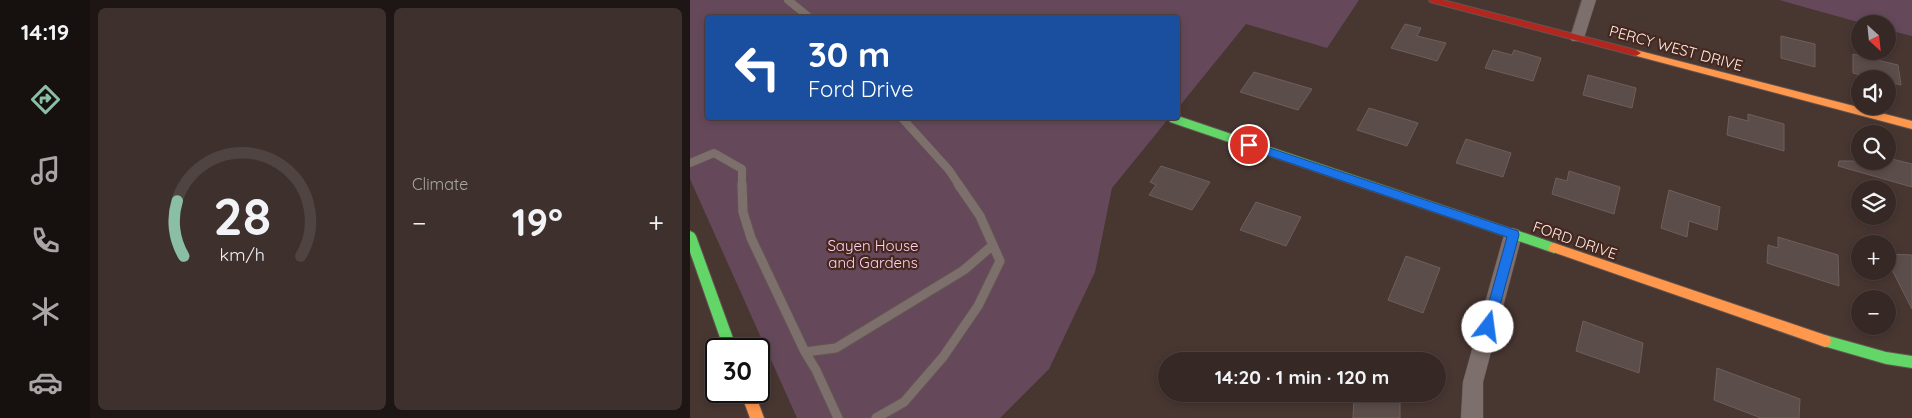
<!DOCTYPE html>
<html lang="en">
<head>
<meta charset="utf-8">
<style>
	body { margin:0; font-family:Quicksand,sans-serif; background:#3d302d; color:#f1f3f6; height:100vh; display:flex; flex-direction:column; font-size:19px; white-space:nowrap }
	* { box-sizing:border-box; margin:0 }
	p { font-size:16px; color:#aaa6a7 }
	.icon { flex:none; width:28px; height:28px; fill:none; stroke:currentColor; stroke-width:2; stroke-linecap:round; stroke-linejoin:round }
	.map { position:relative; flex:1; overflow:hidden }
	.panel { display:flex; flex-direction:column; gap:8px; padding:8px; background:#1e1614; width:600px }
	.panel>* { flex:none }
	.top-card { position:absolute; left:15px; top:15px; width:475px; height:105px; border-radius:5px; box-shadow:0 2px 8px #0003,0 0 0 1px #504442; background:#1a4fa0; color:#fff; overflow:hidden }
	.needle { width:32px; rotate:153deg }
	.controls { position:absolute; left:1161px; top:15px; display:grid; gap:10px }
	.controls a { display:grid; place-items:center; width:45px; height:45px; border-radius:50%; background:#362825; box-shadow:0 2px 8px #0003,0 0 0 1px #504442; font-size:25px }
	.speed { position:absolute; left:15px; top:338px; display:flex; gap:10px; font-size:25px; font-weight:700; text-align:center }
	.speed>* { display:grid; place-content:center; width:65px; height:65px; border-radius:50%; background:#362825; box-shadow:0 2px 8px #0003,0 0 0 1px #504442; line-height:1 }
	.speed .limit { border:2px solid #111; border-radius:8px; background:#fff; color:#111 }
	.pin { position:absolute; display:grid; place-items:center; width:42px; height:42px; color:#fff; margin:-21px; border:2px solid #fff; border-radius:50%; box-shadow:0 1px 5px #0007 }
	.me { position:absolute; width:55px; margin:-28px; rotate:15deg; stroke-linejoin:round; filter:drop-shadow(0 0 4px #0008) }
	.turn { display:flex; align-items:center; gap:18px; height:105px; padding:0 20px; font-size:22px }
	.turn .icon { width:65px; height:65px; stroke-width:2.5 }
	.turn b { display:block; font-size:35px; line-height:42px }
	.big { font-size:38px; font-weight:700; line-height:1.1 }
	.panel .tile { flex:1; display:flex; flex-direction:column; justify-content:center; gap:8px; min-width:0; padding:0 18px; border-radius:8px; background:#3d302d }
	.panel .dial { align-items:center; gap:0 }
	.dial svg { height:130px; overflow:visible; fill:none; stroke:#504442; stroke-width:7; stroke-linecap:round; text-anchor:middle }
	.dial text { fill:#f1f3f6; stroke:none }
	.heat { display:flex; justify-content:space-between; align-items:center; font-size:28px; direction:ltr }
	.panel .tiles { flex:1; display:grid; gap:8px; grid-template-columns:repeat(2,1fr) }
	.trip { position:absolute; left:468px; top:352px; width:288px; height:50px; border-radius:25px; background:#362825; box-shadow:0 2px 8px #0003,0 0 0 1px #504442; font-weight:700; line-height:50px; text-align:center }
	main { display:flex; flex:1; min-height:0 }
	.menu { display:flex; flex-direction:column; width:90px; justify-content:space-around; align-items:center; background:#16100f; color:#aaa6a7 }
	.menu .icon { width:35px; height:35px }
	.menu .current { color:#8abfa5 }
	.menu b { font-size:22px; color:#f1f3f6 }
	.map>svg:first-child { display:block }
	.green { fill:#65495b }
	.building { fill:#5b4d4a; stroke:#6e5e5c }
	.lines { fill:none; stroke-linecap:round; stroke-linejoin:round }
	.lane-far1-casing { stroke:#635551; stroke-width:9 }
	.lane-casing { stroke:#635551; stroke-width:11 }
	.street-casing { stroke:#635551; stroke-width:1 }
	.fast-casing { stroke:#635551; stroke-width:2 }
	.slow-casing { stroke:#635551; stroke-width:2 }
	.jam-casing { stroke:#635551; stroke-width:2 }
	.lane-far1 { stroke:#7d6f6b; stroke-width:8 }
	.lane { stroke:#7d6f6b; stroke-width:9 }
	.street { fill:#7d6f6b; fill-rule:evenodd }
	.fast { fill:#63d668; fill-rule:evenodd }
	.slow { fill:#ff974d; fill-rule:evenodd }
	.jam { fill:#b3261e; fill-rule:evenodd }
	.route { fill:#1a73e8; stroke:#114b97 }
	.labels { text-anchor:middle; dominant-baseline:central; stroke-width:4.5; stroke-linejoin:round; paint-order:stroke }
	.street-label { font-size:15px; fill:#fdf0ec; stroke:#46271e }
	.park-label { font-size:15px; fill:#fdd0f1; stroke:#46271e }
</style>
</head>
<body>
<main>
<nav class="menu">
<b>14:19</b>
<svg class="icon current" aria-label="directions" viewBox="0 0 24 24"><path d="M12 3l9 9-9 9-9-9zM9 14v-3h6M13 9l2 2-2 2"/></svg>
<svg class="icon" aria-label="music" viewBox="0 0 24 24"><path d="M9 18V5l10-2v13"/><circle cx="6" cy="18" r="3"/><circle cx="16" cy="16" r="3"/></svg>
<svg class="icon" aria-label="phone" viewBox="0 0 24 24"><path d="M5 4h4l2 5-3 2q2 4 5 5l2-3 5 2v4C11 20 4 13 5 4z"/></svg>
<svg class="icon" aria-label="climate" viewBox="0 0 24 24"><path d="M12 3v18M4 7l16 10M4 17L20 7"/></svg>
<svg class="icon" aria-label="car" viewBox="0 0 24 24"><path d="M5 17H2v-5l4-1 3-4h7l3 4 3 1v5h-3M9 17h6M6 11h13"/><circle cx="7" cy="17" r="2"/><circle cx="17" cy="17" r="2"/></svg>
</nav>
<section class="panel">
<div class="tiles">
<div class="tile dial"><svg viewBox="0 0 100 80">
<path d="M14 69A42 42 0 1 1 86 69"/>
<path d="M14 69A42 42 0 0 1 10 35" stroke="#8abfa5"/>
<text x="50" y="56" font-size="32" font-weight="700">28</text>
<text x="50" y="72" font-size="11">km/h</text>
</svg></div>
<div class="tile"><p>Climate</p>
<div class="heat"><a>−</a><b class="big">19°</b><a>+</a></div>
</div>
</div>
</section>
<div class="map">
<svg width="1222" height="418" viewBox="0 0 1222 418">
	<rect width="100%" height="100%" fill="#483631"/>
	<path class="green" d="M0 0H669L637 48 556 24 488 108V18H18V118H479L422 188 405 272 359 369 310 418H107L0 179Z
		M1089 0H1222V36L1198 30V24H1175Z"/>
	<path class="building" d="M715 24 731 28 727 36 756 43 747 61 701 48Z
		M1091 36 1125 44V67L1091 58Z
		M803 50 822 55 824 50 851 58 843 81 795 68Z
		M1163 54 1208 65 1211 85 1198 82V79H1186L1163 73Z
		M564 72 622 89 608 110 550 92Z
		M898 75 946 88 942 108 893 95Z
		M679 108 728 123 717 146 667 130Z
		M1058 114 1094 124V151L1037 135 1039 116 1058 121Z
		M776 139 821 153 813 177 766 163Z
		M1198 158 1222 164V187L1148 166 1149 161H1198Z
		M471 166 520 182 502 210 459 195 466 185 460 182Z
		M879 171 930 187 924 214 862 194 866 178 877 181Z
		M979 190 1030 207 1027 230 999 221 997 237 971 228Z
		M566 202 611 217 596 246 550 230Z
		M1088 237 1148 255 1149 286 1077 263 1078 245 1088 248Z
		M1198 254 1222 255V309L1198 262Z
		M716 256 750 268 733 313 698 300Z
		M893 321 953 343 949 373 886 351Z
		M1027 368 1110 399 1109 418H1071L1024 400Z
		M683 394H710V418H663L664 397 683 398Z"/>
	<g class="lines">
		<g class="lane-far1-casing">
			<path id="lane-far1" d="M98 0 120 18
				M212 118 259 170 269 185
				M0 163 24 153 52 169V185"/>
		</g>
		<g class="lane-casing">
			<path id="lane" d="M52 184 53 212 61 238 115 352
				M148 418 126 370 115 352 146 348 274 270 303 245
				M186 418 214 402 253 357 288 306 310 261 290 216 268 184"/>
		</g>
		<g class="street-casing">
			<path id="street" d="M892 0H906L894 38 892 41H882L880 38Z
				M823 228 829 230 832 235 793 382V418H771L773 382 814 235 817 230Z"/>
		</g>
		<g class="fast-casing">
			<path id="fast" d="M488 116 864 243 868 245 870 248 868 251 864 253 480 122 479 119Z
				M0 231 4 233 6 236 47 349H34L0 252Z
				M1135 335 1196 352 1222 356V368L1196 364 1130 345 1129 341 1130 337Z"/>
		</g>
		<g class="slow-casing">
			<path id="slow" d="M946 50 1222 121V129L943 55 941 53Z
				M864 243 1135 335 1140 337 1141 341 1140 345 1135 347 860 251 858 248 860 245Z
				M50 391H64L74 418H60Z"/>
		</g>
		<g class="jam-casing">
			<path id="jam" d="M739 0H753L946 50 951 53 946 56 740 2Z"/>
		</g>
		<use href="#lane-far1" class="lane-far1"/>
		<use href="#lane" class="lane"/>
		<use href="#street" class="street"/>
		<use href="#fast" class="fast"/>
		<use href="#slow" class="slow"/>
		<use href="#jam" class="jam"/>
	</g>
	<path class="route" d="M559 141 828 231 829 235 803 331 798 333 794 331 792 327 817 237 556 148 554 145Z"/>
	<g class="labels">
		<g class="street-label">
			<text transform="translate(986 48) rotate(15)">PERCY WEST DRIVE</text>
			<text transform="translate(885 240) rotate(19)">FORD DRIVE</text>
		</g>
		<g class="park-label">
			<text x="183" y="245">Sayen House<tspan x="183" dy="17">and Gardens</tspan></text>
		</g>
	</g>
</svg>
<div class="controls">
<a><svg class="needle" viewBox="-14 -14 28 28"><path d="M0-13l5 13h-10z" fill="#e53935"/><path d="M0 13l5-13h-10z" fill="#aaa6a7"/></svg></a>
<a><svg class="icon" aria-label="sound" viewBox="0 0 24 24"><path d="M4 9h4l5-4v14l-5-4H4zM17 9q2 3 0 6"/></svg></a>
<a><svg class="icon" aria-label="search" viewBox="0 0 24 24"><circle cx="10" cy="10" r="6"/><path d="M15 15l6 6"/></svg></a>
<a><svg class="icon" aria-label="layers" viewBox="0 0 24 24"><path d="M12 4l9 5-9 5-9-5zM3 14l9 5 9-5"/></svg></a>
<a>+</a>
<a>−</a>
</div>
<div class="speed"><div class="limit">30</div></div>
<div class="pin" style="left:559px;top:145px;background:#d93025"><svg class="icon" aria-label="arrive" viewBox="0 0 24 24"><path d="M6 21V4h12l-3 4 3 4H6"/></svg></div>
<svg class="me" style="left:798px;top:327px" viewBox="-20 -20 40 40"><circle r="19" fill="#fff"/><path d="M0-13L10 11 0 6-10 11z" fill="#1a73e8"/></svg>
<div class="trip">14:20 · 1 min · 120 m</div>
<div class="top-card">
<div class="turn"><svg class="icon" aria-label="left" viewBox="0 0 24 24"><path d="M17 20v-9H6M10 6l-5 5 5 5"/></svg><div><b>30 m</b>Ford Drive</div></div>
</div>
</div>
</main>
</body>
</html>
